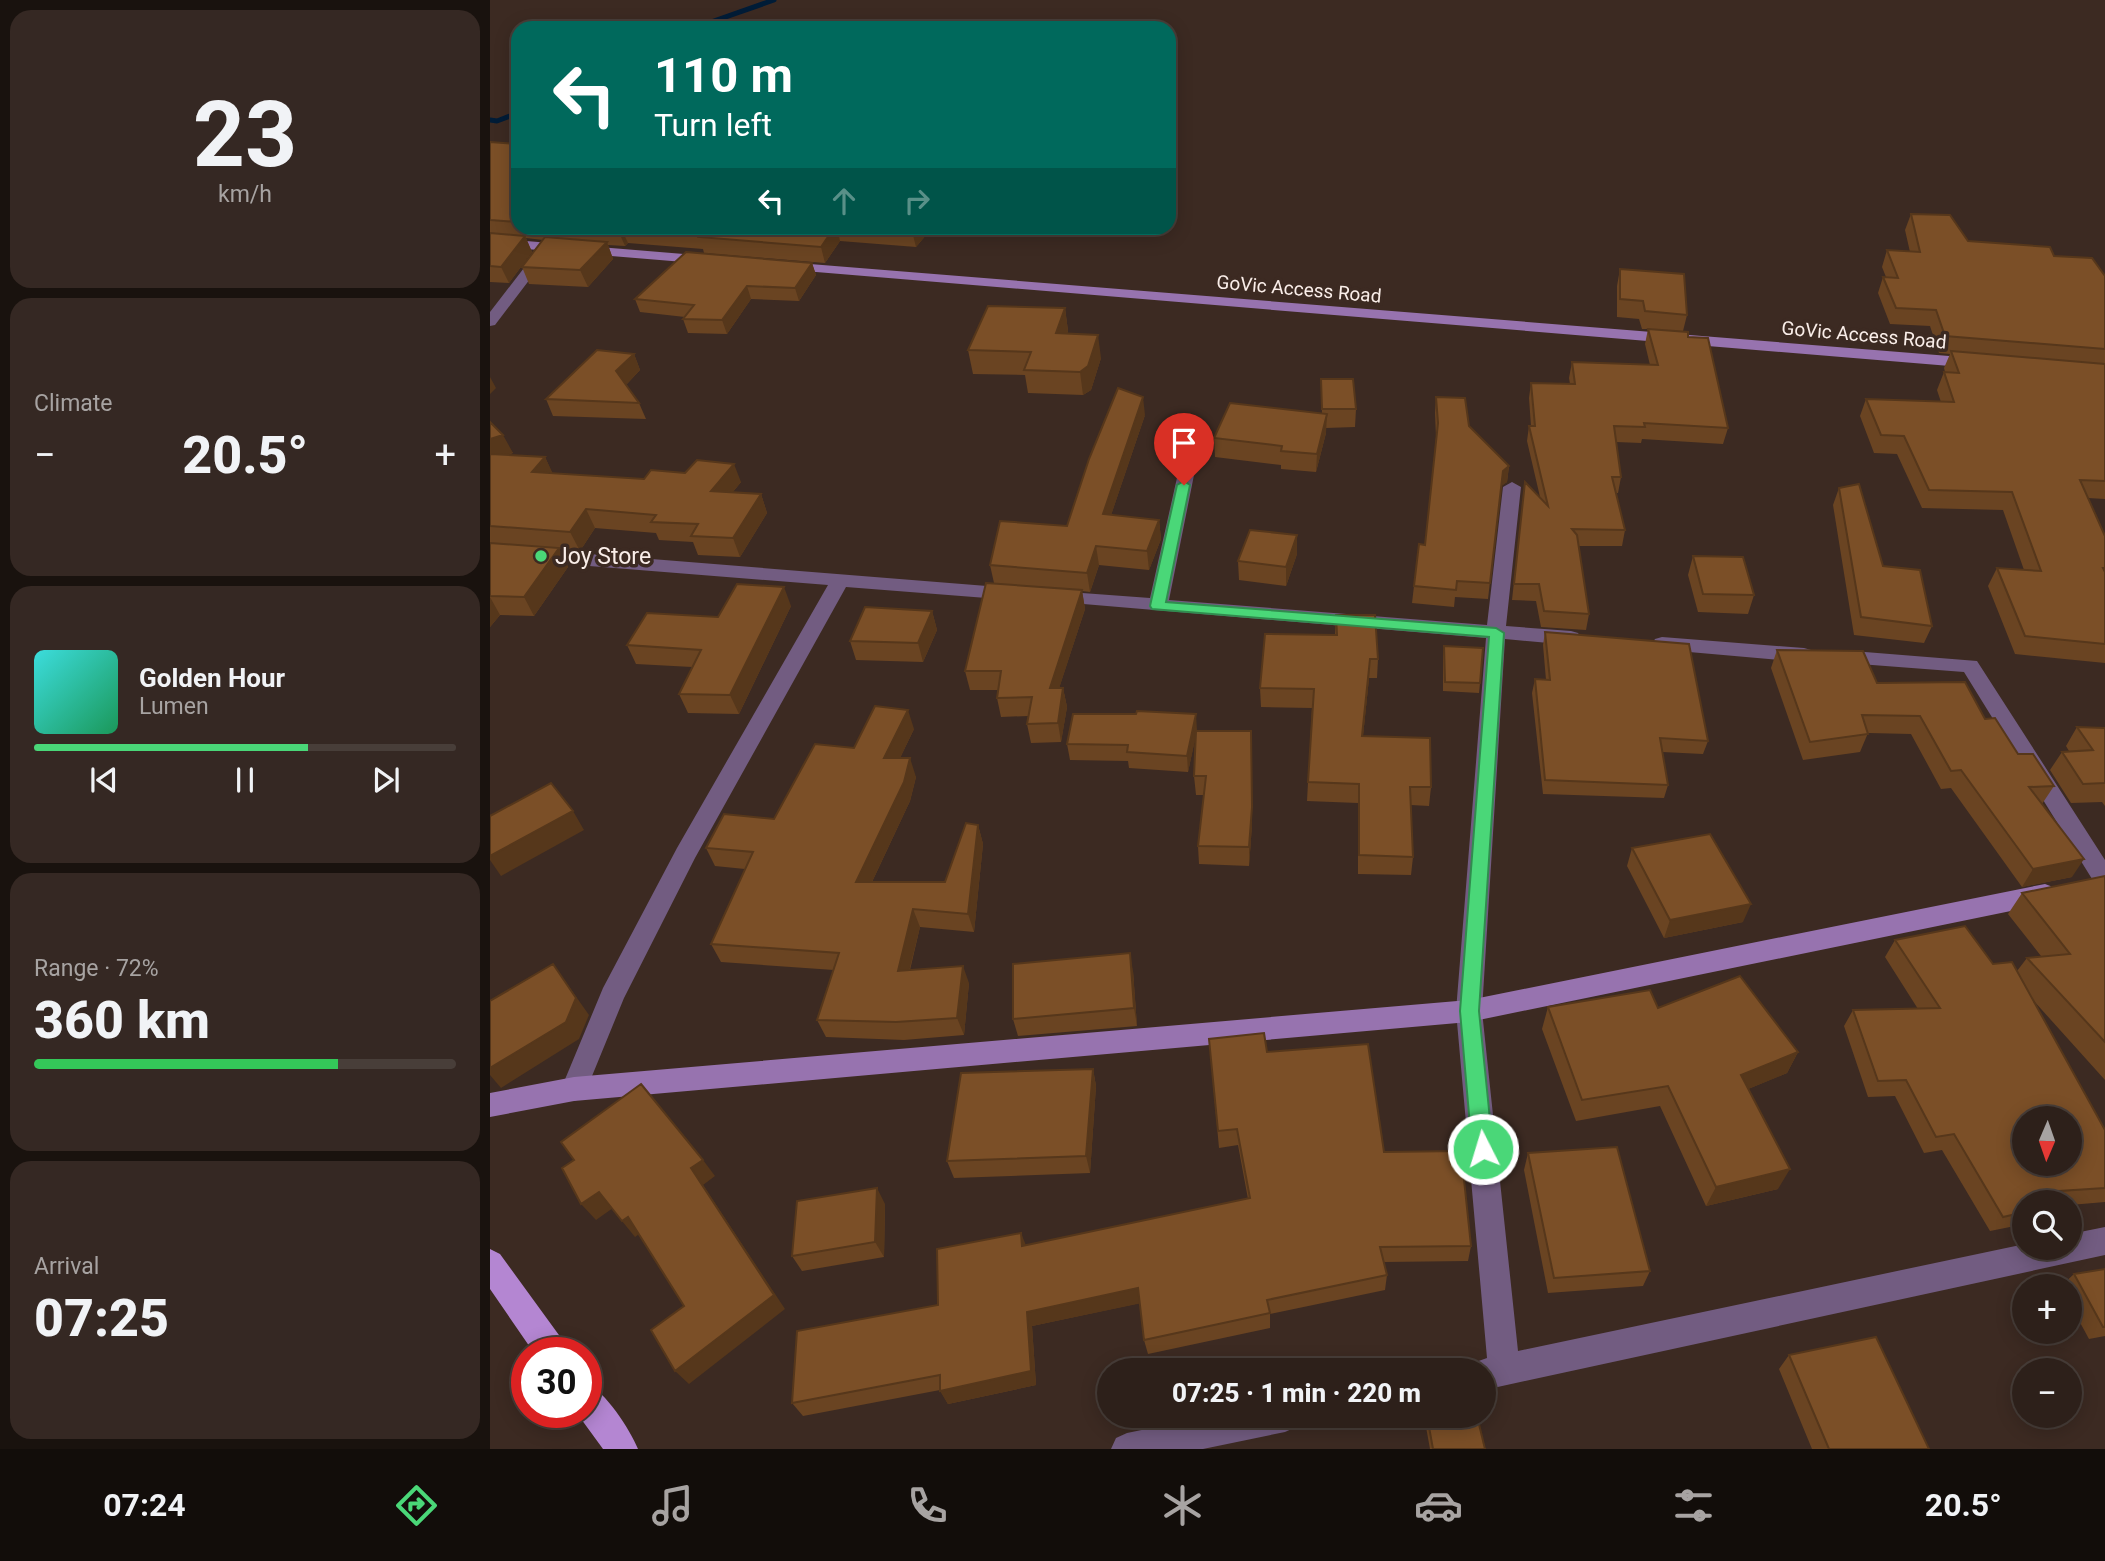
<!DOCTYPE html>
<html lang="en">
<head>
<meta charset="utf-8">
<style>
	body { margin:0; font-family:Roboto,sans-serif; background:#352823; color:#f1f3f6; height:100vh; display:flex; flex-direction:column; font-size:26px; white-space:nowrap }
	* { box-sizing:border-box; margin:0 }
	p { font-size:23px; color:#a7a3a2 }
	.icon { flex:none; width:38px; height:38px; fill:none; stroke:currentColor; stroke-width:2; stroke-linecap:round; stroke-linejoin:round }
	.map { position:relative; flex:1; overflow:hidden }
	.side { display:flex; flex-direction:column; gap:10px; padding:10px; background:#19120e; width:490px }
	.side>* { flex:none }
	.top-card { position:absolute; left:21px; top:21px; width:665px; height:214px; border-radius:21px; box-shadow:0 4px 18px #0003,0 0 0 2px #483e39; background:#00695c; color:#fff; overflow:hidden }
	.needle { width:46px; rotate:182deg }
	.controls { position:absolute; left:1522px; top:1106px; display:grid; gap:14px }
	.controls a { display:grid; place-items:center; width:70px; height:70px; border-radius:50%; background:#2d201a; box-shadow:0 4px 18px #0003,0 0 0 2px #483e39; font-size:35px }
	.speed { position:absolute; left:21px; top:1337px; display:flex; gap:14px; font-size:35px; font-weight:700; text-align:center }
	.speed>* { display:grid; place-content:center; width:91px; height:91px; border-radius:50%; background:#2d201a; box-shadow:0 4px 18px #0003,0 0 0 2px #483e39; line-height:1 }
	.speed .limit { border:10px solid #d22; background:#fff; color:#111 }
	.pin { position:absolute; display:grid; place-items:center; width:60px; height:60px; color:#fff; margin:-72px -30px; border-radius:50% 50% 50% 0; rotate:-45deg; box-shadow:0 0 7px #0007 }
	.pin .icon { rotate:45deg }
	.me { position:absolute; width:77px; margin:-38px; rotate:355deg; stroke-linejoin:round; filter:drop-shadow(0 0 5px #0008) }
	.turn { display:flex; align-items:center; gap:24px; height:147px; padding:0 28px; font-size:32px }
	.turn .icon { width:91px; height:91px; stroke-width:2.5 }
	.turn b { display:block; font-size:49px; line-height:60px }
	.lanes { display:flex; align-items:center; height:66px; padding:0 28px; background:#0003; justify-content:center; gap:35px; direction:ltr }
	.lanes .off { opacity:.35 }
	.big { font-size:52px; font-weight:800; line-height:1.1 }
	.side .widget { flex:1; display:flex; flex-direction:column; justify-content:center; gap:10px; min-width:0; padding:0 24px; border-radius:21px; background:#352823 }
	.side .dial { align-items:center; gap:0 }
	.dial b { font-size:91px; line-height:1 }
	.song { display:flex; align-items:center; gap:21px }
	.cover { width:84px; height:84px; border-radius:10px; background:linear-gradient(135deg,hsl(180 70% 55%),hsl(150 70% 35%)) }
	.played { height:7px; border-radius:4px; background:linear-gradient(90deg,#4ad778 65%,#483e39 65%) }
	.keys { display:flex; justify-content:space-around; direction:ltr }
	.heat { display:flex; justify-content:space-between; align-items:center; font-size:38px; direction:ltr }
	.charge { height:10px; border-radius:5px; background:linear-gradient(90deg,#34c759 72%,#483e39 0) }
	.trip { position:absolute; left:607px; top:1358px; width:399px; height:70px; border-radius:35px; background:#2d201a; box-shadow:0 4px 18px #0003,0 0 0 2px #483e39; font-weight:800; line-height:70px; text-align:center }
	.dock { display:flex; height:112px; justify-content:space-around; align-items:center; background:#120d0a; color:#a7a3a2 }
	.dock .icon { width:49px; height:49px }
	.dock .active { color:#4ad778 }
	.dock b { font-size:32px; color:#f1f3f6 }
	main { display:flex; flex:1; min-height:0 }
	.map>svg:first-child { display:block }
	.lines { fill:none; stroke-linecap:round; stroke-linejoin:round }
	.stream { stroke:#001c37; stroke-width:5 }
	.street { fill:#725c81; fill-rule:evenodd }
	.secondary { fill:#9773af; fill-rule:evenodd }
	.primary { fill:#b486d2; fill-rule:evenodd }
	.wall { fill:#6a4422 }
	.shaded-wall { fill:#56371b }
	.building { fill:#7b4f27; stroke:#56371b; stroke-width:2; fill-rule:evenodd }
	.route { fill:#4ad778; stroke:#308c4e; stroke-width:2 }
	.poi-dot { fill:#4ad778; stroke:#3c2a22; stroke-width:2.5 }
	.labels { text-anchor:middle; dominant-baseline:central; stroke-width:7; stroke-linejoin:round; paint-order:stroke }
	.far-street-label { font-size:19px; fill:#faeee9; stroke:#3c2a22 }
	.poi-label { font-size:23px; fill:#faeee9; stroke:#3c2a22; text-anchor:start }
</style>
</head>
<body>
<main>
<section class="side">
<div class="widget dial"><b>23</b><p>km/h</p></div>
<div class="widget"><p>Climate</p>
<div class="heat"><a>−</a><b class="big">20.5°</b><a>+</a></div>
</div>
<div class="widget">
<div class="song"><i class="cover"></i><div><b>Golden Hour</b><p>Lumen</p></div></div>
<div class="played"></div>
<div class="keys"><svg class="icon" aria-label="previous" viewBox="0 0 24 24"><path d="M18 5L8 12l10 7zM5 5v14"/></svg><svg class="icon" aria-label="pause" viewBox="0 0 24 24"><path d="M8 5v14M16 5v14"/></svg><svg class="icon" aria-label="next" viewBox="0 0 24 24"><path d="M6 5l10 7-10 7zM19 5v14"/></svg></div>
</div>
<div class="widget"><p>Range · 72%</p><b class="big">360 km</b><div class="charge"></div></div>
<div class="widget"><p>Arrival</p><b class="big">07:25</b></div>
</section>
<div class="map">
<svg width="1615" height="1449" viewBox="0 0 1615 1449">
	<rect width="100%" height="100%" fill="#3c2a22"/>
	<g class="lines">
		<path class="stream" d="M204 28 284 0
			M0 120 7 121 28 113"/>
		<path class="street" d="M52 250 59 254 5 325 0 326V312L47 251Z
			M699 455 707 460 679 600 997 625 1013 487 1022 482 1031 487 1016 626 1081 631 1088 633 1091 638 1088 643 1081 645 1015 639 992 1011 1028 1351 1535 1244V1248H1580V1234L1615 1227V1255L994 1390V1370H980L983 1363 997 1358 966 1011 996 638 558 601 555 597 558 593 565 591 660 598 691 460Z
			M0 546 522 588 529 590 531 594 529 598 522 600 356 587 205 858 134 998 93 1098 84 1101 75 1098 71 1089 113 988 187 848 338 585 0 558Z
			M1172 637 1314 648 1321 650 1324 655 1321 660 1314 662 1165 649 1162 644 1165 639Z
			M1350 650 1487 661 1615 860V889L1607 887 1474 672 1343 662 1340 657 1343 652Z
			M720 1416H811L806 1427 795 1432 713 1449H621L626 1438 637 1433Z"/>
		<path class="secondary" d="M0 238 218 256 225 260 218 264 0 246Z
			M295 262 1484 358 1492 363 1484 368 290 269 288 266Z
			M1555 884 1563 887 1567 894 1563 901 1555 904 979 1022 84 1101 0 1117V1093L84 1077 979 1000Z"/>
		<path class="primary" d="M0 1249 10 1254 74 1342 78 1353H44L0 1289Z
			M96 1383C115 1391 140 1429 148 1449H113L86 1412H96Z"/>
	</g>
	<path class="wall" d="M0 142 28 144V228H442L426 247 350 241 335 263 214 253 213 249 138 243 135 246 118 245 123 259 98 287 39 284 32 267 53 240 36 238 42 252 19 283 0 282Z
		M1421 214 1478 241 1564 256 1615 276V499L1598 498 1615 536V663L1525 654 1498 586 1507 568 1534 570 1513 510 1432 508 1407 454 1384 453 1370 416 1376 399 1451 402 1447 390 1454 372H1455L1454 368 1460 354 1449 353 1440 326 1400 324 1388 293 1393 277H1396L1392 267 1397 250 1420 252 1415 230Z
		M322 263 326 275 309 301 261 299 237 334 198 333 193 319 195 317 150 312 145 299Z
		M1130 269 1197 315 1193 331 1198 337 1238 428 1233 444 1152 439 1151 443 1126 442 1131 477 1128 493H1126L1135 530 1132 546H1089L1099 614 1096 630 1051 627 1046 601 1022 600 1035 482 1050 497 1037 441 1039 426H1041L1039 398 1041 383 1080 384 1079 378 1082 362 1160 365 1155 344 1158 329H1152L1149 319 1127 317V286Z
		M575 308 578 331 577 334 611 358 601 390 593 395 538 393 535 375 483 374 478 350Z
		M144 354 150 370 136 385 149 403 156 419 63 416 56 399Z
		M831 379 866 409 865 427 836 428V433L826 472 791 469V465L725 457 724 438 832 414Z
		M946 397 979 426 1019 466 1017 482 1011 486 998 599 965 597 964 607 922 603 924 586 935 545 946 437 945 413Z
		M655 415 621 515 669 520 671 539 659 570 609 565 600 592 592 591 595 609 569 688H573L577 707 571 742 541 743 537 724 538 716 511 717 507 698 508 690H480L475 671 504 583 500 565 577 526Z
		M0 422 23 453 17 455 55 457 62 473 154 479 251 482 242 493 271 494 277 513 250 557 208 555 203 542 169 540 166 533 105 528 90 551 69 549 78 567 44 616 10 615 0 627Z
		M1349 488 1393 566 1442 626 1434 643 1364 635 1343 505Z
		M807 554 796 586 749 580 748 561Z
		M1203 556 1264 595 1258 614 1208 612 1198 575Z
		M301 606 249 714 198 713 189 694 202 667 146 664 137 645 228 617Z
		M442 611 447 630 433 662 366 660 360 641Z
		M846 615 888 659 887 678H879L873 736 941 787 939 806 921 805 923 857 921 875 868 874V803L817 801 822 708 771 707 770 688 845 635Z
		M1055 632 1218 741 1213 754 1172 752 1178 785 1174 798 1053 794 1042 693 1045 679 1056 680 1053 645Z
		M954 646 990 683 989 693 953 691V656Z
		M1287 650 1495 719 1528 754 1564 786 1552 804 1582 877 1532 887 1461 788 1451 789 1421 734 1378 733 1370 752 1313 760 1281 668Z
		M1587 727 1615 728V806L1612 802 1581 803 1560 770 1572 752 1579 751 1576 746Z
		M424 729 410 758 426 777 420 801 382 882H455L488 825 493 844 484 932 430 927 420 970 479 983 474 1035 414 1040 336 1037 327 1020 344 970 231 962 221 944 255 869 225 866 216 848 284 819 364 748Z
		M707 731 762 749V825L759 866 709 864 708 846 714 795H706L704 776 705 739 698 772 639 768 638 761 580 760 577 744Z
		M1142 848 1253 922 1174 938 1137 866Z
		M1615 876V1080L1543 1000 1615 1130V1202L1580 1205V1202H1535V1224L1500 1231 1452 1150 1434 1153 1405 1096 1378 1097 1354 1026 1363 1010 1428 1009 1395 957 1405 940 1503 964 1527 971 1537 958 1551 956 1518 914 1532 893Z
		M643 971 647 1026 528 1036 523 1019Z
		M1058 1007 1168 1008 1308 1052 1297 1073 1258 1089 1288 1189 1216 1206 1170 1106 1086 1121 1052 1029Z
		M719 1039 777 1052 894 1152 981 1246 978 1261 894 1262 897 1275 895 1290 780 1314V1328L658 1354 654 1340 650 1303 542 1326 546 1385 458 1404 450 1390 313 1416 302 1403 536 1245 758 1199 748 1145 729 1148Z
		M603 1069 606 1086 600 1173 464 1178 457 1161Z
		M1038 1153 1160 1271 1153 1286 1058 1293 1034 1170Z
		M395 1204 394 1257 312 1271 302 1256Z
		M1615 1269V1336L1599 1339 1580 1304V1286H1571L1584 1274Z
		M1299 1355 1439 1449H1322L1289 1369Z
		M934 1416H987L995 1449H940Z"/>
	<path class="shaded-wall" d="M131 228 138 243 135 246 128 230Z
		M344 228H347L350 241 335 263 331 247Z
		M425 228H442L426 247 422 231Z
		M35 236 42 252 19 283 11 267Z
		M117 242 123 259 98 287 90 270Z
		M322 263 326 275 309 301 305 288Z
		M257 286 261 299 237 334 232 320Z
		M575 308 578 331 569 356 566 333Z
		M608 335 611 358 601 390 593 395 590 372Z
		M144 354 150 370 133 388 126 371Z
		M0 377 6 388 0 394Z
		M653 397 655 415 615 533 613 514Z
		M837 414 836 433 826 472 827 454Z
		M13 435 23 453 0 460V439Z
		M55 457 64 476 42 472Z
		M244 464 251 482 228 510 221 491Z
		M1019 466 1017 482 1010 487 1013 471Z
		M271 494 277 513 250 557 243 538Z
		M96 509 105 528 90 551 80 532Z
		M669 520 671 539 659 570 657 551Z
		M807 535V554L796 586V567Z
		M606 546 609 565 600 592 597 573Z
		M69 548 78 567 44 616 34 597Z
		M294 587 301 606 249 714 240 695Z
		M592 590 595 609 563 707 560 688Z
		M0 597 10 615 0 627Z
		M442 611 447 630 433 662 428 643Z
		M880 659 879 678 871 754 872 736Z
		M573 688 577 707 571 742 568 723Z
		M418 710 424 729 401 777 394 758Z
		M706 714 707 731 698 772 697 756Z
		M761 731 762 825 759 866V847Z
		M420 758 426 777 420 801 373 901 366 882Z
		M83 811 94 830 11 876 0 860V856Z
		M488 825 493 844 484 932 478 914Z
		M1594 859 1582 877 1532 887 1543 869Z
		M1261 904 1253 922 1174 938 1180 920Z
		M423 909 430 927 415 988 408 971Z
		M640 953 643 971 647 1026 644 1008Z
		M63 964 99 1015 89 1039 11 1088 0 1075V1068Z
		M473 966 479 983 474 1035 467 1018Z
		M1308 1052 1297 1073 1241 1096 1251 1075Z
		M603 1069 606 1086 600 1173 596 1156Z
		M213 1160 225 1176 213 1185 295 1309 199 1384 185 1371 284 1295 201 1168Z
		M1300 1169 1288 1189 1216 1206 1226 1187Z
		M387 1188 395 1204 394 1257 385 1242Z
		M109 1192 123 1208 106 1220 91 1204Z
		M138 1217 152 1232 145 1237 132 1221Z
		M531 1233 537 1248 532 1246Z
		M648 1288 652 1303 542 1326 546 1385 458 1404 450 1391 537 1312Z"/>
	<path class="building" d="M0 142 28 144V222L0 220Z
		M1421 214 1460 215 1478 241 1560 247 1564 256 1602 258 1615 276V349L1455 336 1446 310 1406 308 1393 277 1408 278 1397 250 1430 252Z
		M92 228H131L128 230Z
		M139 228H344L331 247 209 237 212 234Z
		M379 228H425L422 231Z
		M0 233 35 236 11 267 0 266Z
		M55 237 117 242 90 270 32 267Z
		M196 252 322 263 305 288 257 286 232 320 193 319 204 305 145 299Z
		M1130 269 1194 274 1197 315 1155 311 1153 301 1130 299Z
		M498 306 575 308 566 333 608 335 598 366 590 372 534 370 541 352 478 350Z
		M1158 329 1198 332V337L1218 338 1238 428 1154 423 1155 427 1124 426 1131 477H1122L1135 530 1082 529 1087 535 1099 614 1054 611 1049 584H1024L1035 482 1058 506 1039 426H1045L1041 383 1085 384 1082 362 1168 365Z
		M107 350 144 354 126 371 149 403 56 399Z
		M1461 351 1615 364V481L1590 480 1615 536V568H1613L1615 572V644L1535 636 1507 568 1551 571 1522 492 1439 490 1414 436 1391 435 1376 399 1464 402 1454 372 1469 373Z
		M831 379H863L866 409H832Z
		M628 388 653 397 613 514 669 520 657 551 606 546 597 573 500 565 510 521 577 526 599 459Z
		M946 397 975 398 979 426 1019 466 1013 471 1000 583 967 581 966 590 924 586 929 544 935 545 948 423Z
		M740 403 837 414 827 454 791 451 792 446 724 438Z
		M0 422 13 435 0 439Z
		M0 454 55 457 42 472 154 479 161 470 195 473 207 460 244 464 221 491 271 494 243 538 201 536 208 524 161 522 166 515 96 509 80 532 0 526Z
		M1369 484 1393 566 1430 570 1442 626 1371 617 1349 488Z
		M760 530 807 535 796 567 748 561Z
		M0 543 69 548 34 597 0 596Z
		M1203 556 1253 557 1264 595 1213 594Z
		M496 583 592 590 560 688H573L568 723 537 724 542 697 507 698 511 671H475Z
		M247 584 294 587 240 695 189 694 211 650 137 645 157 613 228 617Z
		M375 607 442 611 428 643 360 641Z
		M846 615H885L888 659H880L872 736 940 738 941 787H920L923 857 869 855V784L818 782 824 689 770 688 775 634 847 635Z
		M1055 632 1199 644 1218 741 1170 738 1178 785 1055 780 1045 679 1060 680Z
		M954 646 993 648 990 683 955 682Z
		M1287 650 1373 651 1387 683 1475 682 1495 719 1505 718 1528 754H1543L1564 786 1539 787 1594 859 1543 869 1471 770 1461 771 1430 716 1372 715 1378 734 1320 742Z
		M385 706 418 710 394 758H420L414 782 366 882H455L476 823 488 825 478 914 423 909 408 971 473 966 467 1018 406 1022 327 1020 349 953 221 944 263 852 216 848 234 814 284 819 325 744 364 748Z
		M647 711 706 714 697 756 637 752 638 745 577 744 583 714H646Z
		M1587 727 1615 728V783L1593 784 1572 752 1603 750Z
		M706 731H761L762 807 759 847 708 846 716 776H704Z
		M61 783 83 811 0 856V816Z
		M1220 834 1261 904 1180 920 1142 848Z
		M1615 876V1042L1537 958 1580 954 1532 893Z
		M1475 926 1503 964 1522 962 1615 1130V1188L1570 1191 1577 1202H1535V1212L1513 1217 1464 1134 1446 1137 1416 1080 1388 1081 1363 1010 1450 1008 1405 940ZM1535 1118H1580V1164H1535Z
		M640 953 644 1008 523 1019V964Z
		M63 964 86 998 76 1022 0 1068V1001Z
		M1250 976 1308 1052 1251 1075 1300 1169 1226 1187 1178 1086 1092 1100 1058 1007 1160 990 1168 1008Z
		M774 1033 777 1052 878 1044 894 1152 971 1151 981 1246 890 1247 897 1275 777 1300 780 1313 654 1340 648 1288 537 1312 541 1371 450 1391V1375L302 1403 307 1331 448 1305 447 1249 531 1233 532 1246 760 1198 747 1129 728 1131 719 1039Z
		M603 1069 596 1156 457 1161 471 1073Z
		M151 1084 213 1160 201 1168 284 1295 185 1371 161 1330 194 1306 138 1217 132 1221 109 1192 91 1204 72 1168 84 1160 71 1142Z
		M1127 1147 1160 1271 1064 1278 1038 1153Z
		M387 1188 385 1242 302 1256 307 1201Z
		M1615 1269V1327H1613L1584 1274Z
		M1386 1337 1439 1449H1339L1299 1355Z
		M937 1416H987L995 1449H943Z"/>
	<path class="route" d="M694 481 700 485 676 602 1006 628 1014 633 989 1011 1003 1149 1000 1156 993 1159 985 1156 982 1149 970 1011 999 637 662 609 660 606 687 485Z"/>
	<circle class="poi-dot" cx="51" cy="556" r="7"/>
	<g class="labels">
		<g class="far-street-label">
			<text transform="translate(809 289) rotate(5)">GoVic Access Road</text>
			<text transform="translate(1374 335) rotate(5)">GoVic Access Road</text>
		</g>
		<g class="poi-label">
			<text x="65" y="556">Joy Store</text>
		</g>
	</g>
</svg>
<div class="controls">
<a><svg class="needle" viewBox="-14 -14 28 28"><path d="M0-13l5 13h-10z" fill="#e53935"/><path d="M0 13l5-13h-10z" fill="#a7a3a2"/></svg></a>
<a><svg class="icon" aria-label="search" viewBox="0 0 24 24"><circle cx="10" cy="10" r="6"/><path d="M15 15l6 6"/></svg></a>
<a>+</a>
<a>−</a>
</div>
<div class="speed"><div class="limit">30</div></div>
<div class="pin" style="left:694px;top:485px;background:#d93025"><svg class="icon" aria-label="arrive" viewBox="0 0 24 24"><path d="M6 21V4h12l-3 4 3 4H6"/></svg></div>
<svg class="me" style="left:993px;top:1149px" viewBox="-20 -20 40 40"><circle r="17" fill="#4ad778" stroke="#fff" stroke-width="3"/><path d="M0-11L8 9 0 5-8 9z" fill="#fff"/></svg>
<div class="trip">07:25 · 1 min · 220 m</div>
<div class="top-card">
<div class="turn"><svg class="icon" aria-label="left" viewBox="0 0 24 24"><path d="M17 20v-9H6M10 6l-5 5 5 5"/></svg><div><b>110 m</b>Turn left</div></div>
<div class="lanes"><svg class="icon" aria-label="left" viewBox="0 0 24 24"><path d="M17 20v-9H6M10 6l-5 5 5 5"/></svg><svg class="icon off" aria-label="ahead" viewBox="0 0 24 24"><path d="M12 20V5M6 11l6-6 6 6"/></svg><svg class="icon off" aria-label="right" viewBox="0 0 24 24"><path d="M7 20v-9h11M14 6l5 5-5 5"/></svg></div>
</div>
</div>
</main>
<nav class="dock">
<b>07:24</b>
<svg class="icon active" aria-label="directions" viewBox="0 0 24 24"><path d="M12 3l9 9-9 9-9-9zM9 14v-3h6M13 9l2 2-2 2"/></svg>
<svg class="icon" aria-label="music" viewBox="0 0 24 24"><path d="M9 18V5l10-2v13"/><circle cx="6" cy="18" r="3"/><circle cx="16" cy="16" r="3"/></svg>
<svg class="icon" aria-label="phone" viewBox="0 0 24 24"><path d="M5 4h4l2 5-3 2q2 4 5 5l2-3 5 2v4C11 20 4 13 5 4z"/></svg>
<svg class="icon" aria-label="climate" viewBox="0 0 24 24"><path d="M12 3v18M4 7l16 10M4 17L20 7"/></svg>
<svg class="icon" aria-label="car" viewBox="0 0 24 24"><path d="M5 17H2v-5l4-1 3-4h7l3 4 3 1v5h-3M9 17h6M6 11h13"/><circle cx="7" cy="17" r="2"/><circle cx="17" cy="17" r="2"/></svg>
<svg class="icon" aria-label="filters" viewBox="0 0 24 24"><path d="M4 7h16M4 17h16"/><circle cx="9" cy="7" r="2"/><circle cx="15" cy="17" r="2"/></svg>
<b>20.5°</b>
</nav>
</body>
</html>
